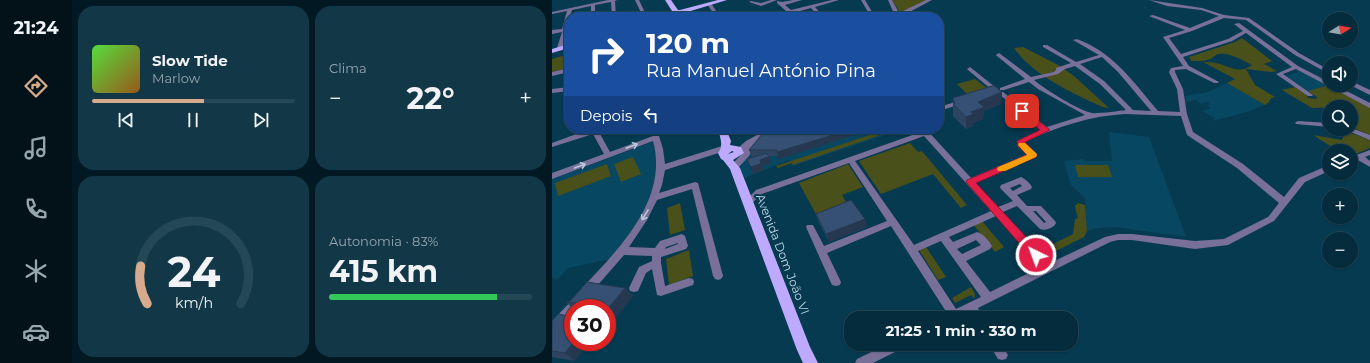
<!DOCTYPE html>
<html lang="pt">
<head>
<meta charset="utf-8">
<style>
	body { margin:0; font-family:Montserrat,sans-serif; background:#123848; color:#f1f3f6; height:100vh; display:flex; flex-direction:column; font-size:15px; white-space:nowrap }
	* { box-sizing:border-box; margin:0 }
	p { font-size:13px; color:#97a7b0 }
	.icon { flex:none; width:22px; height:22px; fill:none; stroke:currentColor; stroke-width:2; stroke-linecap:round; stroke-linejoin:round }
	.map { position:relative; flex:1; overflow:hidden }
	.panel { display:flex; flex-direction:column; gap:6px; padding:6px; background:#021822; width:480px }
	.panel>* { flex:none }
	.hud { position:absolute; left:12px; top:12px; width:380px; height:122px; border-radius:16px; box-shadow:0 1px 3px #0004,0 0 0 1px #254857; background:#1a4fa0; color:#fff; overflow:hidden }
	.needle { width:26px; rotate:79deg }
	.controls { position:absolute; left:770px; top:12px; display:grid; gap:8px }
	.controls a { display:grid; place-items:center; width:36px; height:36px; border-radius:50%; background:#042c3d; box-shadow:0 1px 3px #0004,0 0 0 1px #254857; font-size:20px }
	.speed { position:absolute; left:12px; top:299px; display:flex; gap:8px; font-size:20px; font-weight:700; text-align:center }
	.speed>* { display:grid; place-content:center; width:52px; height:52px; border-radius:50%; background:#042c3d; box-shadow:0 1px 3px #0004,0 0 0 1px #254857; line-height:1 }
	.speed .limit { border:6px solid #d22; background:#fff; color:#111 }
	.pin { position:absolute; display:grid; place-items:center; width:34px; height:34px; color:#fff; margin:-17px; border-radius:8px; box-shadow:0 2px 6px #0006 }
	.me { position:absolute; width:44px; margin:-22px; rotate:318deg; stroke-linejoin:round; filter:drop-shadow(0 0 3px #0008) }
	.turn { display:flex; align-items:center; gap:14px; height:84px; padding:0 16px; font-size:18px }
	.turn .icon { width:52px; height:52px; stroke-width:2.5 }
	.turn b { display:block; font-size:28px; line-height:34px }
	.then { display:flex; align-items:center; height:38px; padding:0 16px; background:#0003; gap:8px; font-size:15px }
	.big { font-size:30px; font-weight:700; line-height:1.1 }
	.panel .widget { flex:1; display:flex; flex-direction:column; justify-content:center; gap:6px; min-width:0; padding:0 14px; border-radius:16px; background:#123848 }
	.panel .dial { align-items:center; gap:0 }
	.dial svg { height:104px; overflow:visible; fill:none; stroke:#254857; stroke-width:7; stroke-linecap:round; text-anchor:middle }
	.dial text { fill:#f1f3f6; stroke:none }
	.song { display:flex; align-items:center; gap:12px }
	.cover { width:48px; height:48px; border-radius:6px; background:linear-gradient(135deg,hsl(110 70% 55%),hsl(30 70% 35%)) }
	.played { height:4px; border-radius:2px; background:linear-gradient(90deg,#d6ab8b 55%,#254857 55%) }
	.keys { display:flex; justify-content:space-around; direction:ltr }
	.heat { display:flex; justify-content:space-between; align-items:center; font-size:22px; direction:ltr }
	.charge { height:6px; border-radius:3px; background:linear-gradient(90deg,#34c759 83%,#254857 0) }
	.panel .tiles { flex:1; display:grid; gap:6px; grid-template-columns:repeat(2,1fr) }
	.trip { position:absolute; left:292px; top:311px; width:234px; height:40px; border-radius:16px; background:#042c3d; box-shadow:0 1px 3px #0004,0 0 0 1px #254857; font-weight:700; line-height:40px; text-align:center }
	main { display:flex; flex:1; min-height:0 }
	.tab-bar { display:flex; flex-direction:column; width:72px; justify-content:space-around; align-items:center; background:#021218; color:#97a7b0 }
	.tab-bar .icon { width:28px; height:28px }
	.tab-bar .on { color:#d6ab8b }
	.tab-bar b { font-size:18px; color:#f1f3f6 }
	.map>svg:first-child { display:block }
	.built { fill:#084762 }
	.green { fill:#4a501a }
	.lines { fill:none; stroke-linecap:round; stroke-linejoin:round }
	.minor { fill:#797099; fill-rule:evenodd }
	.major { fill:#beaafd; fill-rule:evenodd }
	.wall { fill:#2e4562 }
	.shaded-wall { fill:#253850 }
	.building { fill:#355072; stroke:#253850 }
	.oneway { stroke:#b5c8da }
	.route { fill:#e11d48; stroke:#92132f }
	.slow { fill:#f59e0b }
	.labels { text-anchor:middle; dominant-baseline:central; stroke-width:4; stroke-linejoin:round; paint-order:stroke }
	.street-label { font-size:12px; fill:#c0d7e6; stroke:#063a51 }
</style>
</head>
<body>
<main>
<nav class="tab-bar">
<b>21:24</b>
<svg class="icon on" aria-label="directions" viewBox="0 0 24 24"><path d="M12 3l9 9-9 9-9-9zM9 14v-3h6M13 9l2 2-2 2"/></svg>
<svg class="icon" aria-label="music" viewBox="0 0 24 24"><path d="M9 18V5l10-2v13"/><circle cx="6" cy="18" r="3"/><circle cx="16" cy="16" r="3"/></svg>
<svg class="icon" aria-label="phone" viewBox="0 0 24 24"><path d="M5 4h4l2 5-3 2q2 4 5 5l2-3 5 2v4C11 20 4 13 5 4z"/></svg>
<svg class="icon" aria-label="climate" viewBox="0 0 24 24"><path d="M12 3v18M4 7l16 10M4 17L20 7"/></svg>
<svg class="icon" aria-label="car" viewBox="0 0 24 24"><path d="M5 17H2v-5l4-1 3-4h7l3 4 3 1v5h-3M9 17h6M6 11h13"/><circle cx="7" cy="17" r="2"/><circle cx="17" cy="17" r="2"/></svg>
</nav>
<section class="panel">
<div class="tiles">
<div class="widget">
<div class="song"><i class="cover"></i><div><b>Slow Tide</b><p>Marlow</p></div></div>
<div class="played"></div>
<div class="keys"><svg class="icon" aria-label="previous" viewBox="0 0 24 24"><path d="M18 5L8 12l10 7zM5 5v14"/></svg><svg class="icon" aria-label="pause" viewBox="0 0 24 24"><path d="M8 5v14M16 5v14"/></svg><svg class="icon" aria-label="next" viewBox="0 0 24 24"><path d="M6 5l10 7-10 7zM19 5v14"/></svg></div>
</div>
<div class="widget"><p>Clima</p>
<div class="heat"><a>−</a><b class="big">22°</b><a>+</a></div>
</div>
<div class="widget dial"><svg viewBox="0 0 100 80">
<path d="M14 69A42 42 0 1 1 86 69"/>
<path d="M14 69A42 42 0 0 1 9 40" stroke="#d6ab8b"/>
<text x="50" y="56" font-size="32" font-weight="700">24</text>
<text x="50" y="72" font-size="11">km/h</text>
</svg></div>
<div class="widget"><p>Autonomia · 83%</p><b class="big">415 km</b><div class="charge"></div></div>
</div>
</section>
<div class="map">
<svg width="818" height="363" viewBox="0 0 818 363">
	<rect width="100%" height="100%" fill="#063a51"/>
	<path class="built" d="M746 69 777 85 756 91 733 75H736L746 72 744 70Z
		M675 83 713 105 698 111 661 121 663 118 650 111 659 108 655 105 658 104 655 102 649 104 644 100 634 102 633 96 656 92Z
		M224 129H340L339 133 241 166 237 160 190 179 186 171 201 144Z
		M557 132 597 137 634 237 564 227 546 228 535 231 533 198 519 185 512 161 532 159 533 161H560Z
		M101 142 105 160 103 181 95 203 83 227 59 259 16 268 6 279 0 278V179Z"/>
	<path class="green" d="M340 0H376L347 14V11Z
		M690 38 720 61 712 64 725 71 719 72 694 69 703 85 723 97 719 98 717 102 713 105 675 83 683 79 651 62C655 62 660 62 664 63 677 66 687 75 700 65 690 60 678 52 666 54 663 55 661 58 658 59 652 62 645 61 639 61L637 57 683 42Z
		M471 47 508 66 522 76 557 108C551 108 545 104 539 102 513 89 479 73 462 48Z
		M17 54V68L0 72V59Z
		M423 79 435 88 416 95 405 84Z
		M777 85 818 107V135L801 128 804 122 799 119V107L760 108 730 90 743 87 753 93 756 98 764 99 765 97 756 91Z
		M336 129 337 132 241 165 240 163 226 168 224 166Z
		M793 131 818 140V148L799 156V151H786L761 135 790 140Z
		M358 143 366 152 370 151 415 205 409 208 381 174 329 194 307 161Z
		M81 157 89 174 69 182 62 164Z
		M55 164 59 176 6 196 3 183Z
		M296 164 311 187 290 195 298 209 265 216 247 183Z
		M523 165H556L560 177H526Z
		M128 203 133 230 118 235 115 208Z
		M526 203 533 205 535 231 532 237 500 253 498 250 500 249 499 245 521 234 523 219 526 218 524 212 523 206Z
		M429 220 452 247 443 252 421 224Z
		M374 247 394 277 386 280 367 250Z
		M137 250 141 276 117 285 114 259Z
		M419 287 423 294 422 299 419 295 403 303 400 298Z"/>
	<g class="lines">
		<path class="minor" d="M56 0H65L63 1 64 17H60L59 2 43 5V17H39V6L20 10 18 17H17L16 28 17 27V31H15L11 48 6 49 5 48 10 32 0 34V30L10 29 15 11 0 14V12Z
			M83 0H87L95 17H91Z
			M219 0H225L209 6 197 2 199 1 209 3Z
			M241 0H250L233 5 239 10 280 0H287L263 7 272 17H267L259 8 241 13 245 17H240L237 14 224 17H216L234 11 225 3V1L230 2Z
			M309 0H313L323 17H319Z
			M336 0H340L347 13 374 0H380L348 17H343V16Z
			M597 0 650 8 672 15 697 18 747 53 777 70V74L743 55 694 20 672 18 640 31 617 38 629 54 676 39 691 31 682 24 687 23 746 66 777 82V85H783L818 103V108L816 107 744 69 731 74 761 95 760 96H756L724 74 740 67 694 33 680 41 631 57 637 66 667 82 666 83H662L634 69 623 70V72L631 89 635 114 641 132 691 164 732 197 747 178 777 165V171L753 182 722 221 676 245 643 249 580 240H566L558 242 426 308 431 318H420L417 313 406 318H391L392 315 395 313 339 226 275 253 289 282 288 285 284 286 280 285 254 227 255 225H261L272 246 335 221 297 163 210 194 199 204H193L192 202 204 190 369 132 368 129H374L419 178 476 154 466 147 465 141 489 130 447 94V92H451L495 127 533 115 486 89 477 82 452 90H448V88L473 79 445 56 444 55 447 53 479 77 502 72 504 70V68L519 63 491 47V45H495L524 62 547 55 521 40C525 38 528 40 532 42 564 56 584 85 606 111L628 112 625 89 617 72 619 68 631 66 611 37 633 30 597 16 601 15 638 28 667 16 649 10 615 6ZM550 57 566 72 599 111 581 110 552 81 528 64ZM523 66 548 84 574 110C567 111 544 114 540 113 526 110 494 90 482 80L506 74 513 69ZM573 114 629 116 635 135 685 168 727 203 716 217 672 239 643 241 580 234H566L553 237 498 263 451 212 465 206 488 229C493 231 502 228 504 223L503 221 489 206H475L465 195 479 189 480 187C478 183 473 179 469 177L449 185 448 187 449 189 461 201 446 207 423 183 484 157 485 155 484 153 473 144V142C505 127 537 116 573 114ZM372 136 439 211 362 245 303 161ZM468 184 470 186 461 191 458 188ZM481 211H484L494 222 492 223ZM444 216 489 267 438 292 414 261 438 249 440 246C437 241 431 233 425 232L401 242 397 237ZM424 240 429 245 410 254 405 249ZM389 241 429 297 404 309 366 251Z
			M155 3H159L168 17H164L155 4Z
			M418 67 443 87V89H439L416 70 415 69Z
			M17 68V72L0 76V72Z
			M799 81 818 90V95L798 85Z
			M17 87V91L0 93V89Z
			M410 100 413 102 412 103 387 111V107Z
			M746 121 777 123V127L744 124 743 123 744 122Z
			M799 128 818 135V140L791 129Z
			M38 129H52L47 132 58 152 101 136H107L111 149 113 164 170 146H176L177 148 176 150 113 170 110 185 107 193 143 182 146 183 171 276 169 279 166 280 163 279 161 276 140 189 105 200 95 220 77 247 103 248 108 241 130 234 133 236 136 246 134 249 109 257V263L113 286 137 278 141 279 142 282 141 285 109 296 105 295 100 269 94 273 86 291 82 292 78 291 77 288 87 267 100 261V256L72 255 38 294 34 295 30 294 29 291 30 288C67 249 117 199 101 141L0 179V173L52 154 41 134 0 147V143ZM126 243V244L113 249 114 247Z
			M216 129H225L203 143 204 144 197 156 187 167H181L180 165 181 163 192 152 187 154H184L183 152 184 150 194 141Z
			M818 150V155L813 157 818 161V167L806 160 799 162V157Z
			M27 296 31 297 32 300 26 308H21V314L4 333 0 334V321L23 297Z
			M336 344H353L351 348 321 363H303L305 359Z
			M437 344H449L456 355 454 359 450 360 446 359Z"/>
		<path class="major" d="M113 0H119L126 10H128L166 0H175L132 13 127 16H118L117 15 120 11Z
			M17 44V48L0 53V49Z
			M166 129H174L179 141 178 145 189 147 192 153 181 160 188 168 258 347 266 363H251L245 350 178 169 171 160 169 159 166 153C172 146 168 137 166 129ZM180 151 182 152 176 154Z"/>
	</g>
	<path class="wall" d="M450 92 449 104 432 111 431 119 421 123V126L414 129 401 116V98Z
		M223 129H321L227 159 226 156H217L219 163 210 166 212 170 201 174 204 157H200L197 150 221 133Z
		M264 214 315 227 277 242 267 223Z
		M73 288 81 296 61 321 55 320V308H21V309L14 302Z
		M0 321 23 361 0 357Z"/>
	<path class="shaded-wall" d="M450 92 449 104 432 111 431 119 421 123V126L414 129V117L426 102Z
		M301 129H321L227 159 225 152Z
		M215 153 219 163 210 166 212 170 201 174 198 167Z
		M313 219 315 227 277 242 274 234Z
		M73 288 81 296 61 321 55 315V310Z
		M22 342H38L23 361 13 353Z"/>
	<path class="building" d="M440 86H443L450 92 426 102 432 107 419 112 422 114 414 117 401 104 403 103 401 98Z
		M223 129H301L225 152V150H197L211 133H221Z
		M215 153 217 157 208 160 209 164 198 167 195 159Z
		M299 200 313 219 274 234 264 214Z
		M35 282 73 288 55 310V308H34L37 305 14 302 18 301Z
		M6 314 21 317V342H22L13 353 0 351V321Z"/>
	<defs><path id="oneway-shaft" d="M-6 0H5M1.5-3L5.5 0L1.5 3" fill="none" stroke-width="1.6" stroke-linecap="round" stroke-linejoin="round"/></defs>
	<g class="oneway">
		<use href="#oneway-shaft" transform="translate(80 146) rotate(-20)"/>
		<use href="#oneway-shaft" transform="translate(28 166) rotate(-20)"/>
		<use href="#oneway-shaft" transform="translate(93 215) rotate(121)"/>
	</g>
	<path class="route" d="M470 108 498 130 473 142 485 155 484 157 424 183 488 252 489 255 488 258 484 259 480 258 414 182 415 180 475 155 466 146 465 141 488 130 467 112 466 111Z"/>
	<path class="slow" d="M467 143H473L484 153 485 155 484 157 453 171H446L445 169 446 167 475 155 466 145Z"/>
	<g class="labels">
		<g class="street-label">
			<text transform="translate(231 254) rotate(69)">Avenida Dom João VI</text>
		</g>
	</g>
</svg>
<div class="controls">
<a><svg class="needle" viewBox="-14 -14 28 28"><path d="M0-13l5 13h-10z" fill="#e53935"/><path d="M0 13l5-13h-10z" fill="#97a7b0"/></svg></a>
<a><svg class="icon" aria-label="sound" viewBox="0 0 24 24"><path d="M4 9h4l5-4v14l-5-4H4zM17 9q2 3 0 6"/></svg></a>
<a><svg class="icon" aria-label="search" viewBox="0 0 24 24"><circle cx="10" cy="10" r="6"/><path d="M15 15l6 6"/></svg></a>
<a><svg class="icon" aria-label="layers" viewBox="0 0 24 24"><path d="M12 4l9 5-9 5-9-5zM3 14l9 5 9-5"/></svg></a>
<a>+</a>
<a>−</a>
</div>
<div class="speed"><div class="limit">30</div></div>
<div class="pin" style="left:470px;top:111px;background:#d93025"><svg class="icon" aria-label="arrive" viewBox="0 0 24 24"><path d="M6 21V4h12l-3 4 3 4H6"/></svg></div>
<svg class="me" style="left:484px;top:255px" viewBox="-20 -20 40 40"><circle r="17" fill="#e11d48" stroke="#fff" stroke-width="3"/><path d="M0-11L8 9 0 5-8 9z" fill="#fff"/></svg>
<div class="trip">21:25 · 1 min · 330 m</div>
<div class="hud">
<div class="turn"><svg class="icon" aria-label="right" viewBox="0 0 24 24"><path d="M7 20v-9h11M14 6l5 5-5 5"/></svg><div><b>120 m</b>Rua Manuel António Pina</div></div>
<div class="then">Depois<svg class="icon" aria-label="left" viewBox="0 0 24 24"><path d="M17 20v-9H6M10 6l-5 5 5 5"/></svg></div>
</div>
</div>
</main>
</body>
</html>
